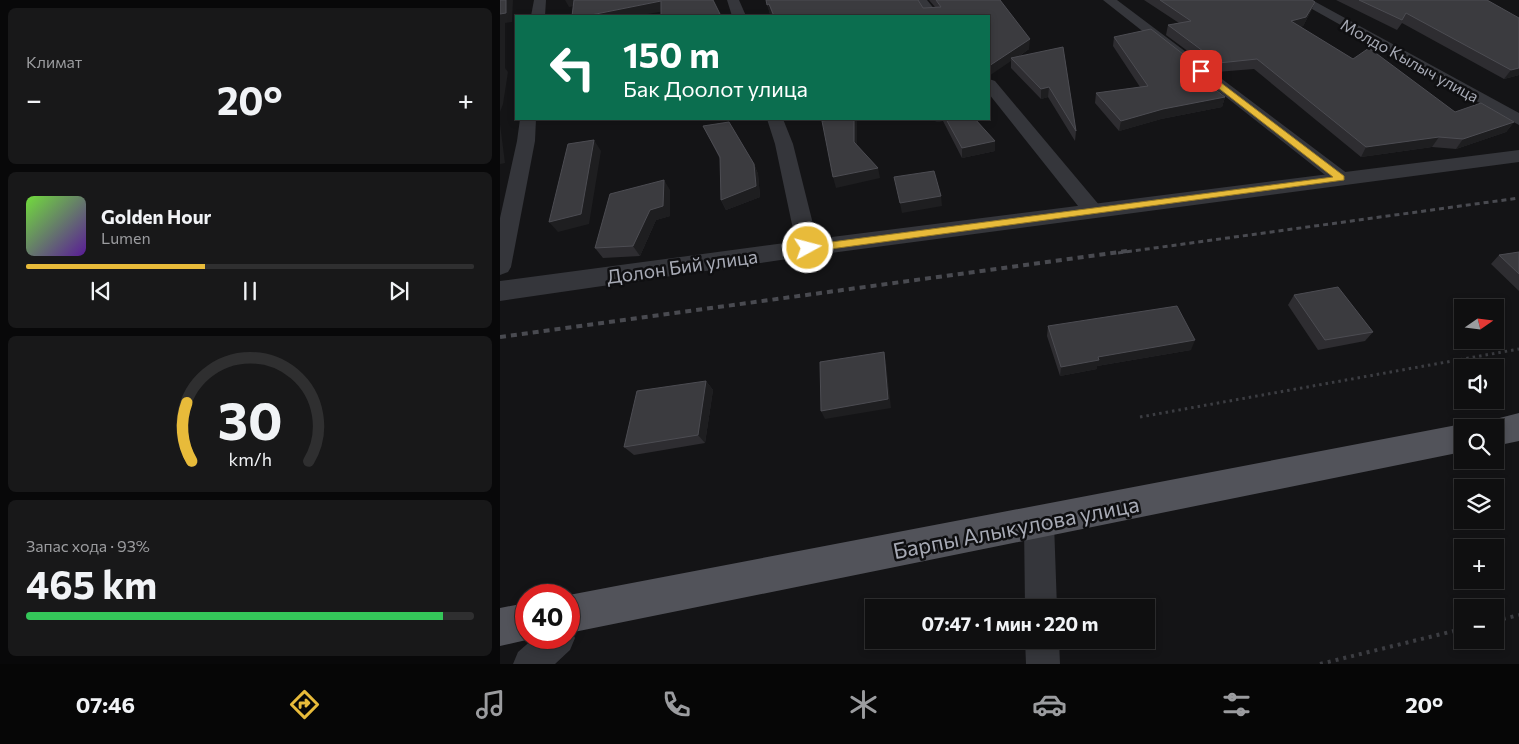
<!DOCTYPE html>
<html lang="ru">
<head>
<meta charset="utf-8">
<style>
	body { margin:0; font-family:Commissioner,sans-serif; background:#181819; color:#f1f3f6; height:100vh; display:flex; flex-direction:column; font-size:19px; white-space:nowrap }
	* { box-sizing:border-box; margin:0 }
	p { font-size:16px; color:#9b9c9f }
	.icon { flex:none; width:28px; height:28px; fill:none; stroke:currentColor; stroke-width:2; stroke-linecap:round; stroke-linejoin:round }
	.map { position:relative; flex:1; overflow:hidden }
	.side { display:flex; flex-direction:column; gap:8px; padding:8px; background:#080809; width:500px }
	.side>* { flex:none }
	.top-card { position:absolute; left:15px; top:15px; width:475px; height:105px; border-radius:0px; box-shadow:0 2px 8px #0003,0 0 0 1px #2f2f30; background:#0b6e4f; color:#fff; overflow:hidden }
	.needle { width:32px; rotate:76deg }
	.buttons { position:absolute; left:954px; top:299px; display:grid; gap:10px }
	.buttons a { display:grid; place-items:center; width:50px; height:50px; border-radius:0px; background:#0f0f10; box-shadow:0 2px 8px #0003,0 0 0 1px #2f2f30; font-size:25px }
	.speed { position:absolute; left:15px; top:584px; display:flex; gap:10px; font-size:25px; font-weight:700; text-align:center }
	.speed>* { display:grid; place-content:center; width:65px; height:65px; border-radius:50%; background:#0f0f10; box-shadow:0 2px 8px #0003,0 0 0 1px #2f2f30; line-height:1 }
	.speed .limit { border:8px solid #d22; background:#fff; color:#111 }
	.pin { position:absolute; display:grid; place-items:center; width:42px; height:42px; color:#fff; margin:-21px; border-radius:10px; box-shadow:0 2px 8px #0006 }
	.me { position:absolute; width:55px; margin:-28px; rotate:83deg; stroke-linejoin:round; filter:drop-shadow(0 0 4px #0008) }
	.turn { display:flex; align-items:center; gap:18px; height:105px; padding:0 25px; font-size:22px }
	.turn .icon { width:65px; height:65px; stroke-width:2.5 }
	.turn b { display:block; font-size:35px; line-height:42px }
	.big { font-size:38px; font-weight:700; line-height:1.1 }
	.side .widget { flex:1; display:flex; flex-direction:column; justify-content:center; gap:8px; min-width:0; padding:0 18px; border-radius:8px; background:#181819 }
	.side .dial { align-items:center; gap:0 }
	.dial svg { height:130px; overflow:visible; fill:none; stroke:#2f2f30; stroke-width:7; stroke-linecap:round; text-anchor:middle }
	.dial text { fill:#f1f3f6; stroke:none }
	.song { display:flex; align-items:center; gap:15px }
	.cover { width:60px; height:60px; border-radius:8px; background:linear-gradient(135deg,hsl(100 70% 55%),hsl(270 70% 35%)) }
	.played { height:5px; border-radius:2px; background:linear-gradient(90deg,#e8bb3a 40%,#2f2f30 40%) }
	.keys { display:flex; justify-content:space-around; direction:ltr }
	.heat { display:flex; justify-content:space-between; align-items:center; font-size:28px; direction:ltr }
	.charge { height:8px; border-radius:4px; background:linear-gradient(90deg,#34c759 93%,#2f2f30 0) }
	.trip { position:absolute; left:365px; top:599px; width:290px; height:50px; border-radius:0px; background:#0f0f10; box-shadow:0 2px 8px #0003,0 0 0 1px #2f2f30; font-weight:700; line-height:50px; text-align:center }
	.tab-bar { display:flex; height:80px; justify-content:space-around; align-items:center; background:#060606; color:#9b9c9f }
	.tab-bar .icon { width:35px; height:35px }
	.tab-bar .active { color:#e8bb3a }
	.tab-bar b { font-size:22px; color:#f1f3f6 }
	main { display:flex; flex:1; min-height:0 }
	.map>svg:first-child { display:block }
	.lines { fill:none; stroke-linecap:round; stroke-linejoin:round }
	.path-far1 { stroke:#3c3d42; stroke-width:3; stroke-dasharray:2.5 4; stroke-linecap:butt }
	.path { stroke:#3c3d42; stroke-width:4; stroke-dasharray:3 5; stroke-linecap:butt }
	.minor { fill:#35363b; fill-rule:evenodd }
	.tertiary { fill:#35363b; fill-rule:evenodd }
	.primary { fill:#52535a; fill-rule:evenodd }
	.rail-far1 { stroke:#494a50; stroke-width:3; stroke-dasharray:5 4; stroke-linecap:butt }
	.rail { stroke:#494a50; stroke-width:4; stroke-dasharray:6 5; stroke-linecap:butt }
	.wall { fill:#2e2d31 }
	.shaded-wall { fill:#1e1e20 }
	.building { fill:#3b3b3f; stroke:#4c4c52 }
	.route { fill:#e8bb3a; stroke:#977a26 }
	.labels { text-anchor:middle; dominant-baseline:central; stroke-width:5; stroke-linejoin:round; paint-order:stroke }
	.far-street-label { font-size:16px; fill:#a7aab5; stroke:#0f0f11 }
	.street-label { font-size:19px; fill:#a7aab5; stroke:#0f0f11 }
	.near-street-label { font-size:22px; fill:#a7aab5; stroke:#0f0f11 }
</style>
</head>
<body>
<main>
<section class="side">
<div class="widget"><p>Климат</p>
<div class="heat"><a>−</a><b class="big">20°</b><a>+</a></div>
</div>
<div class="widget">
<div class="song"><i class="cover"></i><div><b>Golden Hour</b><p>Lumen</p></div></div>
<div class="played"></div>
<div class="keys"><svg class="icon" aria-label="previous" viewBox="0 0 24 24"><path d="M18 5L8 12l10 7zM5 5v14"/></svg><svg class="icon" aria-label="pause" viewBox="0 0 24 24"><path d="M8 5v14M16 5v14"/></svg><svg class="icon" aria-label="next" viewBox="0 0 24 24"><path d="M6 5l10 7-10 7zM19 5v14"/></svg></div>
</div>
<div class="widget dial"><svg viewBox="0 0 100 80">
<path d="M14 69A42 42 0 1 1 86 69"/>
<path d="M14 69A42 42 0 0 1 11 33" stroke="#e8bb3a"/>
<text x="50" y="56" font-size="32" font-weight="700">30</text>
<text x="50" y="72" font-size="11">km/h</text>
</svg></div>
<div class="widget"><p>Запас хода · 93%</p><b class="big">465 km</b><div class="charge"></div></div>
</section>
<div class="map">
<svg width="1019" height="664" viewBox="0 0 1019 664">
	<rect width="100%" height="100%" fill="#141416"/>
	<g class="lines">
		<path class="path-far1" d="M640 417 1019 349"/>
		<path class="path" d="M995 621 1019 615
			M820 664 962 629"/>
		<path class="minor" d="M34 0H46L45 16H31Z
			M227 0H239L246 16H232Z
			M414 0H427L440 16H426Z
			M603 0H617L848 174 850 178 848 182H834Z
			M796 0H812L1019 113V125Z
			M489 79 495 81 600 206 603 211 600 216 593 218 586 216 489 94Z
			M20 119H36L35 141 11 267 8 272 0 275V218L17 141Z
			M267 119H283L293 144 319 248 315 253 308 255 301 253 297 248 275 144Z
			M539 508 550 512 554 523 557 608H525L524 523 528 512Z
			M69 626 75 638 70 650 55 664H13L18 652 34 638H69Z
			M525 640H559L560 664H526Z"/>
		<path class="tertiary" d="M1019 150V162L308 256 0 301V281L308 240Z"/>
		<path class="primary" d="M1019 413V441L995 446V428H981L984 422Z
			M962 424 972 428H962V452L69 633V595Z
			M26 603V638H35L0 646V608Z"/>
		<path class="rail-far1" d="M618 253 1019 198"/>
		<path class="rail" d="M0 337 627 251"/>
	</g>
	<path class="wall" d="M266 0 423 8 435 7 429 0H500L529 49 518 57 563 47 576 131 575 141 548 97 541 99 511 68V61L489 16H273L272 14H270Z
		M644 0H812L815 2 811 11 803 26 800 27 853 59 955 112 1014 122 1006 132 956 149 932 147 861 157 754 69 716 72 666 35 668 25 679 23Z
		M836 0H987L1019 75 1004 79 902 23 897 30Z
		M614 37 697 65 695 73 725 97 722 107 661 119 619 131 595 103 596 93 640 87 613 46Z
		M435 119H475L495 151 462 158 443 121 436 122Z
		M203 126 254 164 258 174 260 197 226 210 221 200 220 159Z
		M170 190V216L156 220 140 256 103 258 95 248Z
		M1019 252V291L991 264 999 255Z
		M794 295 873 332 865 341 818 350 788 305Z
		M548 326 691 350 597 366V369L560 376 547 336Z
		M206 381 213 390 205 443 134 455 124 447Z"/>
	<path class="shaded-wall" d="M6 0H13L12 22 5 23V68L8 72 3 104 0 112V14Z
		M65 0H77L79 5 69 7Z
		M161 1 165 11 136 16H92L91 15Z
		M815 2 811 11 803 26 787 30 791 21Z
		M269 4 272 14H270L267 5Z
		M530 39 529 49 513 60 511 58V61L489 76V66Z
		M1019 68V75L1004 79 1011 70Z
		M549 87 548 97 541 99V89Z
		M725 97 722 107 661 119 619 131 621 121 663 109Z
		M354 119H357V152L354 142Z
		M436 119H442L443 121 436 122Z
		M1014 122 1006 132 956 149 963 139Z
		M0 124 5 163 0 164Z
		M939 137 932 147 861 157 866 147Z
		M94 140 101 151 89 224 58 232 49 222Z
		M495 141V151L462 158V148Z
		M254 164 258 174 260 197 226 210 221 200Z
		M378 168 380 178 336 188 333 177Z
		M164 180 170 190V216L156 220 140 256 133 246Z
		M441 196 442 206 402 213 400 203Z
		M695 340 691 350 597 366V369L560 376 561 367 598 357Z
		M384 352 386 362 391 408 325 419 321 411Z
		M206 381 213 390 205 443 198 435Z"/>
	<path class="building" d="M0 0H6V13L0 14Z
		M74 0H213L220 14 211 16H161V1L91 15 92 16H72Z
		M266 0H418L423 8 441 7 436 0H500L530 39 489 66V16H274L269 4 267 5Z
		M660 0H812L815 2 806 17 791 21 853 59 869 48 955 112 981 103 1014 122 963 139 939 137 866 147 757 59 719 63 668 25 691 21Z
		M859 0H987L1019 18V68L1011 70 906 13 902 20Z
		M651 29 697 65 685 66 725 97 663 109 621 121 596 93 648 86 614 37Z
		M563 47 576 131 549 87 541 89 511 58Z
		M339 119H354V142L378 168 333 177 322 121Z
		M446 119H475L495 141 462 148Z
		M229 122 254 164 256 186 221 200 220 157 203 126Z
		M94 140 81 214 49 222 68 144Z
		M434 171 441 196 400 203 394 177Z
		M164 180 163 206 150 210 133 246 95 248 110 194Z
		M1019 252V274L999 255Z
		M838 287 873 332 825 340 794 295Z
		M677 306 695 340 598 357 599 360 561 367 548 326Z
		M384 352 388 399 321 411 320 362Z
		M206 381 198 435 124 447 137 391Z"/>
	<path class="route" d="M699 70H704L844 176V180L308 252 303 248 308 245 833 177 699 73Z"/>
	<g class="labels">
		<g class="far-street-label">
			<text transform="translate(910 60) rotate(29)">Молдо Кылыч улица</text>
		</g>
		<g class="street-label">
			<text transform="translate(182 266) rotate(-8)">Долон Бий улица</text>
		</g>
		<g class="near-street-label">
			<text transform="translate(516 527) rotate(-11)">Барпы Алыкулова улица</text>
		</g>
	</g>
</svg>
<div class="buttons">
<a><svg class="needle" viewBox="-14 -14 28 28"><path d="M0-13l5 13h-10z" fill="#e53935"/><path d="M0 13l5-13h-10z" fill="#9b9c9f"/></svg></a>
<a><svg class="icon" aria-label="sound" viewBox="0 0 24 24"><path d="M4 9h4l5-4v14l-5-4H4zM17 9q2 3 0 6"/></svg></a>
<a><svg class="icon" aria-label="search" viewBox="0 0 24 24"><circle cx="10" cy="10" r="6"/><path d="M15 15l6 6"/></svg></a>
<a><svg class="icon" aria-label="layers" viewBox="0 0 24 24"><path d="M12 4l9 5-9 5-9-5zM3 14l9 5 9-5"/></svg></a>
<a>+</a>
<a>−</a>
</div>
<div class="speed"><div class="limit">40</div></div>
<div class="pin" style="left:701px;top:71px;background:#d93025"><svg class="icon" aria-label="arrive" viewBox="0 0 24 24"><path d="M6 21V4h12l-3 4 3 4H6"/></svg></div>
<svg class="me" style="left:308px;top:248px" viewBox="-20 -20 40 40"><circle r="17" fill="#e8bb3a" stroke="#fff" stroke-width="3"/><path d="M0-11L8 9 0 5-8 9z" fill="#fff"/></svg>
<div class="trip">07:47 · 1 мин · 220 m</div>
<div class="top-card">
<div class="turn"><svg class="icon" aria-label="left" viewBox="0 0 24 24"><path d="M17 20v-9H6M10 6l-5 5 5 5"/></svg><div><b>150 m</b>Бак Доолот улица</div></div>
</div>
</div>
</main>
<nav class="tab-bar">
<b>07:46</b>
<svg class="icon active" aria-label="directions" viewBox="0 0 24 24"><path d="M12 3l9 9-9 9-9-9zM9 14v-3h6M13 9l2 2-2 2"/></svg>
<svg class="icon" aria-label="music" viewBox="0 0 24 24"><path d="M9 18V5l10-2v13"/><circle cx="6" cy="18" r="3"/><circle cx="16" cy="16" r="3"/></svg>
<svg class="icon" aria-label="phone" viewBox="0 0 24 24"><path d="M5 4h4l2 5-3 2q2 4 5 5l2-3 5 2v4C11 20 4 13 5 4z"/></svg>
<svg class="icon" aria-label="climate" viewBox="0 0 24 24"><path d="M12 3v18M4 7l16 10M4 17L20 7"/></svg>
<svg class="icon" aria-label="car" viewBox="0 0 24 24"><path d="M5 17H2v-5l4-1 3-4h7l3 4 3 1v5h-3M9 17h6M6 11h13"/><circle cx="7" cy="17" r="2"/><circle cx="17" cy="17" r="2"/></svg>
<svg class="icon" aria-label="filters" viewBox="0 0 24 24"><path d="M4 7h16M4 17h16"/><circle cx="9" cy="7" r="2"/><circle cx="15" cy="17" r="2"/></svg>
<b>20°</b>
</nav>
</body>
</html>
